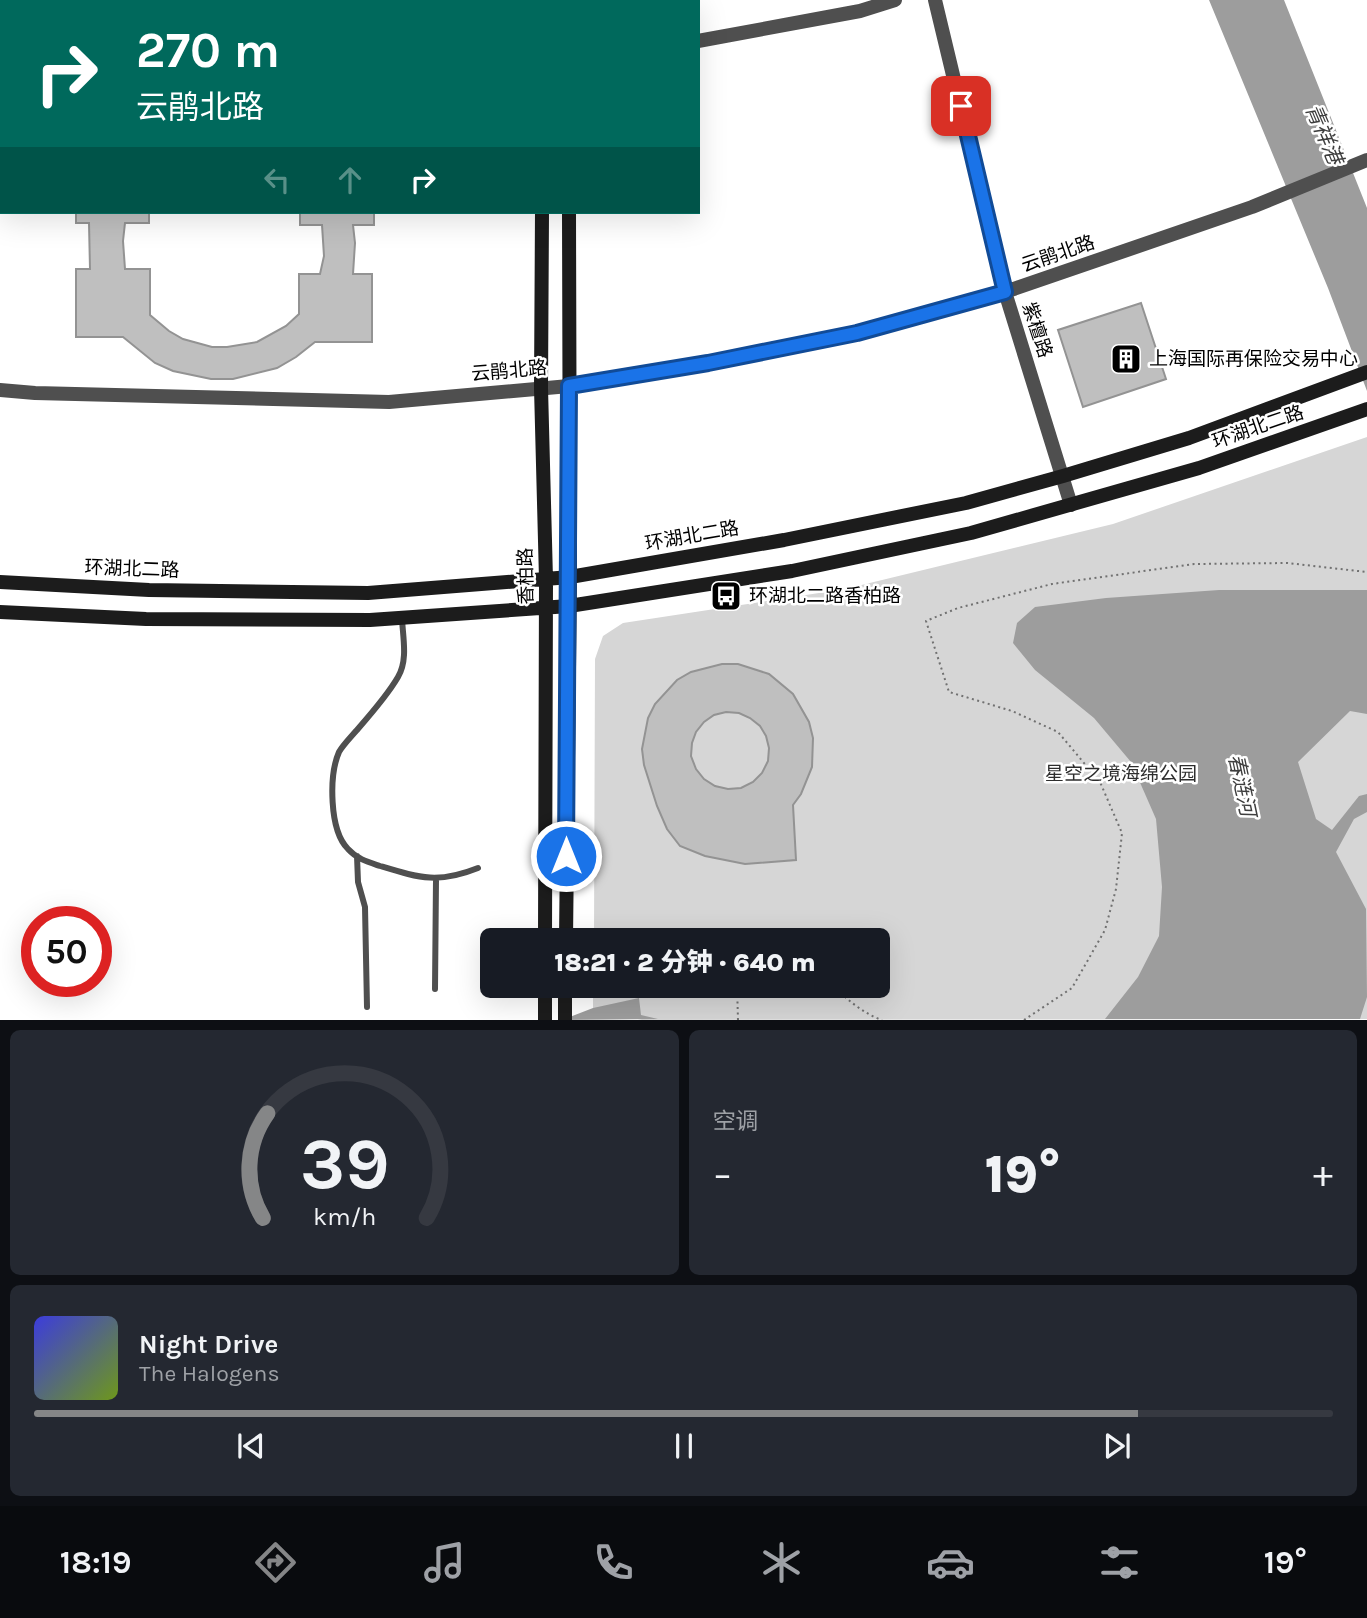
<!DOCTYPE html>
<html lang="zh">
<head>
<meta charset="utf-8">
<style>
	body { margin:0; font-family:Karla,"Noto Sans SC",sans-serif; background:#242831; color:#f1f3f6; height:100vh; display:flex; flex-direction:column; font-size:26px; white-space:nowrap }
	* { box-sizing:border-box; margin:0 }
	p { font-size:23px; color:#9ea1a6 }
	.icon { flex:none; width:38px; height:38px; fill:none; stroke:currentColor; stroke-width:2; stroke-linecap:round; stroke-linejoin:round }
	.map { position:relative; height:1020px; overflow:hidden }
	.drawer { display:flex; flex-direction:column; gap:10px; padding:10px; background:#0d0f14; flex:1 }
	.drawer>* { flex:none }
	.guide { position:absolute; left:0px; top:0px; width:700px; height:214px; box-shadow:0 7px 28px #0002; background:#00695c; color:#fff; overflow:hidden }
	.speed { position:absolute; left:21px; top:906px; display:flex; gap:14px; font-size:35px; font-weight:700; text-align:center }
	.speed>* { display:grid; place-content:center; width:91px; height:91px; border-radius:50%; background:#171b24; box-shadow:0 7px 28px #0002; line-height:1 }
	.speed .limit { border:10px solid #d22; background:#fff; color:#111 }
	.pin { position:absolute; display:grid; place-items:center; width:60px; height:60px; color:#fff; margin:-30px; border-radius:14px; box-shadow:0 4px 10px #0006 }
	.me { position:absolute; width:77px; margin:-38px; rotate:0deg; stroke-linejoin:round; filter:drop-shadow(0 0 5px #0008) }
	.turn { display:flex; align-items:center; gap:24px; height:147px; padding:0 21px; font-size:32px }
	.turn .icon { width:91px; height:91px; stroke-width:2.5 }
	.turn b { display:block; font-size:49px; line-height:60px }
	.lanes { display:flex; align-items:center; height:66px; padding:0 21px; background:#0003; justify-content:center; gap:35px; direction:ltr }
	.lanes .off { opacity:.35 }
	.big { font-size:52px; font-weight:800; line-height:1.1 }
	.drawer .widget { flex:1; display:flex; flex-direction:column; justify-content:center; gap:10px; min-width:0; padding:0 24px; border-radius:10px; background:#242831 }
	.drawer .dial { align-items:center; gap:0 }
	.dial svg { height:182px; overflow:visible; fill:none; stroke:#363941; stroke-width:7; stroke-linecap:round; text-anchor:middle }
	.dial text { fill:#f1f3f6; stroke:none }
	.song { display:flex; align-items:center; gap:21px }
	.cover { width:84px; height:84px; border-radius:10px; background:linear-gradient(135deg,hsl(240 70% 55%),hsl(80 70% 35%)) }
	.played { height:7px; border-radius:4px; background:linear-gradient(90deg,#858687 85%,#363941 85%) }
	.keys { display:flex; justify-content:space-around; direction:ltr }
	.heat { display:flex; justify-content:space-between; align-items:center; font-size:38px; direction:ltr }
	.drawer .tiles { flex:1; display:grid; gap:10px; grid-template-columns:1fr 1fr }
	.widget:last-child { grid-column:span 2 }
	.trip { position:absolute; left:480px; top:928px; width:410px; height:70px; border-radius:10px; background:#171b24; box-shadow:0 7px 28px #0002; font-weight:800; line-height:70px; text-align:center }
	.tab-bar { display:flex; height:112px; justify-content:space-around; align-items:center; background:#090b0e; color:#9ea1a6 }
	.tab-bar .icon { width:49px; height:49px }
	.tab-bar .current { color:#858687 }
	.tab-bar b { font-size:32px; color:#f1f3f6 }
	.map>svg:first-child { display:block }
	.green { fill:#d6d6d6 }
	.water { fill:#9d9d9d }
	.building { fill:#bfbfbf; stroke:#939393; stroke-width:2; fill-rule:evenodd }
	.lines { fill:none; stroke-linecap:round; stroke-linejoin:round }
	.path { stroke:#717171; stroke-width:2; stroke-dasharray:2 3.5; stroke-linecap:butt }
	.service { stroke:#4f4f4f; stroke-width:6 }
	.tertiary { stroke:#4f4f4f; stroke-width:14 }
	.secondary { stroke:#1c1c1c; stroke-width:14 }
	.route-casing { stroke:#114b97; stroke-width:18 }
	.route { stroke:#1a73e8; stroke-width:12 }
	.labels { text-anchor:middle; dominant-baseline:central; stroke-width:5; stroke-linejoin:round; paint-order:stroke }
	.street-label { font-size:19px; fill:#000; stroke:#fff }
	.poi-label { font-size:19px; fill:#000; stroke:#fff; text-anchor:start }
	.park-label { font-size:19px; fill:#2d2d2d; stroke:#fff }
	.water-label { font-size:21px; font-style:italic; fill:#3e3e3e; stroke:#fff }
</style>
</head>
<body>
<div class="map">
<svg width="1367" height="1020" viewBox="0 0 1367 1020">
	<rect width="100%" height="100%" fill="#fff"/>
	<path class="green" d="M1367 437V1019L642 1020 593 1008V985H877V940H594L595 659 603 636 623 623 845 589 1113 524Z"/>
	<path class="water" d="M1209 0H1284L1367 208V391L1328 288Z
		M1219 590H1367V714L1350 711 1298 762 1316 819 1332 830 1359 796 1367 794V812L1354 819 1336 852 1366 909 1367 997 1360 1019H1105L1138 977 1159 936 1162 887 1156 819 1131 762 1094 718 1035 670 1013 643 1017 623 1035 607 1106 598Z
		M639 998 641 1015 658 1019 562 1020 593 1008Z"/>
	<path class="building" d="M76 212H149V223H125L123 241 125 269H150V315L169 331 183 339 212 347H227L257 342 286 326 299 314V274H320L324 256 322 225H300V212H374V225H353L355 243 353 274H372V342H315L296 357 277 368 233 379H211L173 371 155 363 123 337H76V269H90L89 223H76Z
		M1141 303 1166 379 1083 407 1058 330Z
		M722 664H738L769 674 793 694 809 722 813 738 812 767 801 794 793 805 796 860 745 864 705 856 680 846 667 829 657 806 644 765 642 749 648 718 655 704 677 680 691 672ZM726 712 739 713 750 718 760 726 766 736 769 748 768 761 762 773 753 782 741 788 728 789 715 786 704 779 696 769 691 756 692 743 696 732 704 722 714 715Z"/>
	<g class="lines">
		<path class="path" d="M746 940 749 934 793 936 796 940
			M737 985 738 1020
			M833 985C846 999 864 1014 882 1020
			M1024 1020 1072 988 1105 930 1116 889 1122 833 1100 782 1058 732 1012 711 949 692 926 621 958 608 1052 584 1194 564 1287 563 1367 572"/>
		<path class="service" d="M402 619C403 638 408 660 398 677 387 696 370 715 356 731 350 738 343 745 339 752 329 775 329 830 348 849 357 859 368 862 380 866 420 878 438 884 478 868
			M357 856 358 882 365 907 367 1007
			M435 989 436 879"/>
		<path class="tertiary" d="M935 0 1005 292 1071 505
			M698 41 860 11 895 0
			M0 67H2
			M0 390 35 393 389 402 569 386 707 363 857 333 1005 292 1252 207 1367 160"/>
		<path class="secondary" d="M543 2V0
			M569 2V0
			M542 212 541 388 546 579 545 940
			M0 582 149 590 368 593 570 577 784 540 966 503 1063 476 1189 438 1367 372
			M0 612 146 619 370 620 569 606 792 571 971 533 1199 468 1367 409
			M566 940 570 577 569 212
			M545 1020V985
			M565 1020V985"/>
	</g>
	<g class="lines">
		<g class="route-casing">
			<path id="route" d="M566 856 569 386 708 363 857 333 1005 292 961 106"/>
		</g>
		<use href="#route" class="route"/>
	</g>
	<defs>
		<g id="building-square" transform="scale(1.575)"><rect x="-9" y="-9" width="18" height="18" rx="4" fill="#000" stroke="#fff"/><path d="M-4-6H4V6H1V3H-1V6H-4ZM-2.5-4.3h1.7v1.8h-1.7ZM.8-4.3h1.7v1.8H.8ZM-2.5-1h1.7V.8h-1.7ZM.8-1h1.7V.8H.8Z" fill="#fff"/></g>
		<g id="bus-square" transform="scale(1.575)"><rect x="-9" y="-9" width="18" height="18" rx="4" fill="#000" stroke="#fff"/><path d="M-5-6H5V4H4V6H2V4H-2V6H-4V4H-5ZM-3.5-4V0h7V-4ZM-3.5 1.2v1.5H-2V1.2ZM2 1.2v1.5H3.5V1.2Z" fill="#fff"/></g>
	</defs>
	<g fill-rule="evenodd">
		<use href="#building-square" x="1126" y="359"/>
		<use href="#bus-square" x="726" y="596"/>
	</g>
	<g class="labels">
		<g class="street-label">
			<text transform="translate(1058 254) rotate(-19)">云鹃北路</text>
			<text transform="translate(1037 330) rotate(72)">紫檀路</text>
			<text transform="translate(509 371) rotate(-5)">云鹃北路</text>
			<text transform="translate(1258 427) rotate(-19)">环湖北二路</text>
			<text transform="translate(692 536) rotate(-10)">环湖北二路</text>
			<text transform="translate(132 569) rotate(2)">环湖北二路</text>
			<text transform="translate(526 576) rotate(-91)">香柏路</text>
		</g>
		<g class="poi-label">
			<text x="1149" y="359">上海国际再保险交易中心</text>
			<text x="749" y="596">环湖北二路香柏路</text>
		</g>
		<g class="park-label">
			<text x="1121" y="774">星空之境海绵公园</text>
		</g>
		<g class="water-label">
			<text transform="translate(1324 134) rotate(67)">青祥港</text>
			<text transform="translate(1242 785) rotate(78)">春涟河</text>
		</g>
	</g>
</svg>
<div class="speed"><div class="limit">50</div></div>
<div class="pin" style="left:961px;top:106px;background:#d93025"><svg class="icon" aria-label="arrive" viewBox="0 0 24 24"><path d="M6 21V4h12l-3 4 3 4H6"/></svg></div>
<svg class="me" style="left:566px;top:856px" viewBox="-20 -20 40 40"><circle r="17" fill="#1a73e8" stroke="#fff" stroke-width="3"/><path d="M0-11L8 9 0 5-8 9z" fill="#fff"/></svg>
<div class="trip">18:21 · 2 分钟 · 640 m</div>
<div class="guide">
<div class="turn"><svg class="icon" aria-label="right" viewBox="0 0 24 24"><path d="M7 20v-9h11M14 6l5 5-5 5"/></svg><div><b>270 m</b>云鹃北路</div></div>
<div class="lanes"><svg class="icon off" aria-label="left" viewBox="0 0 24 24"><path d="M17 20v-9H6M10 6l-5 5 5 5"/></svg><svg class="icon off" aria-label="ahead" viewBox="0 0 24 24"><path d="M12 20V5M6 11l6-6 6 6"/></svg><svg class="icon" aria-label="right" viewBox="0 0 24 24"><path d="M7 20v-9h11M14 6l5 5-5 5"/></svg></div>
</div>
</div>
<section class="drawer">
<div class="tiles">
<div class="widget dial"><svg viewBox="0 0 100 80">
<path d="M14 69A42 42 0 1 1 86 69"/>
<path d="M14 69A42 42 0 0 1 16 23" stroke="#858687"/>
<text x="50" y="56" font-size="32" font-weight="700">39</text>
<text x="50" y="72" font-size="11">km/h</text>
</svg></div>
<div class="widget"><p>空调</p>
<div class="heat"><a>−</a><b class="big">19°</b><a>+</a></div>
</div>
<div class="widget">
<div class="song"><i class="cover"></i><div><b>Night Drive</b><p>The Halogens</p></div></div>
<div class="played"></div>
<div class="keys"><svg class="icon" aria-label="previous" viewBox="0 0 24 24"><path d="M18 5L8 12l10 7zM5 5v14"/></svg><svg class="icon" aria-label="pause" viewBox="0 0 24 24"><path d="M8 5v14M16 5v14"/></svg><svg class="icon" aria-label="next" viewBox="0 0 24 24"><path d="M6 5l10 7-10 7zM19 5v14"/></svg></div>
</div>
</div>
</section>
<nav class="tab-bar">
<b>18:19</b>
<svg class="icon current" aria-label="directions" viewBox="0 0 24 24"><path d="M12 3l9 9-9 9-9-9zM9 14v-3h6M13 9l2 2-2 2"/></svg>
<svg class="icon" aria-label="music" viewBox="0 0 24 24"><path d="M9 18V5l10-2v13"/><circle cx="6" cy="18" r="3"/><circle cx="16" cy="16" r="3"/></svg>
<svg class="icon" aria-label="phone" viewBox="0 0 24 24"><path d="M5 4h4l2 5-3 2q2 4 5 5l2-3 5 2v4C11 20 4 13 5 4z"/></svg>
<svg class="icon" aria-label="climate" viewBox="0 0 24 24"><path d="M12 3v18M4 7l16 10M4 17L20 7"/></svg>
<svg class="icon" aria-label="car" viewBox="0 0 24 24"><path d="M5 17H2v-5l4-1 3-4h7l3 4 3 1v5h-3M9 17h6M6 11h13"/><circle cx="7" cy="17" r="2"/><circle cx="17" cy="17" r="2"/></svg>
<svg class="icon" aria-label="filters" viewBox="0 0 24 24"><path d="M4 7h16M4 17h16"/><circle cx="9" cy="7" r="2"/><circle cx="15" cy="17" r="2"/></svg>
<b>19°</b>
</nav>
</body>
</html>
